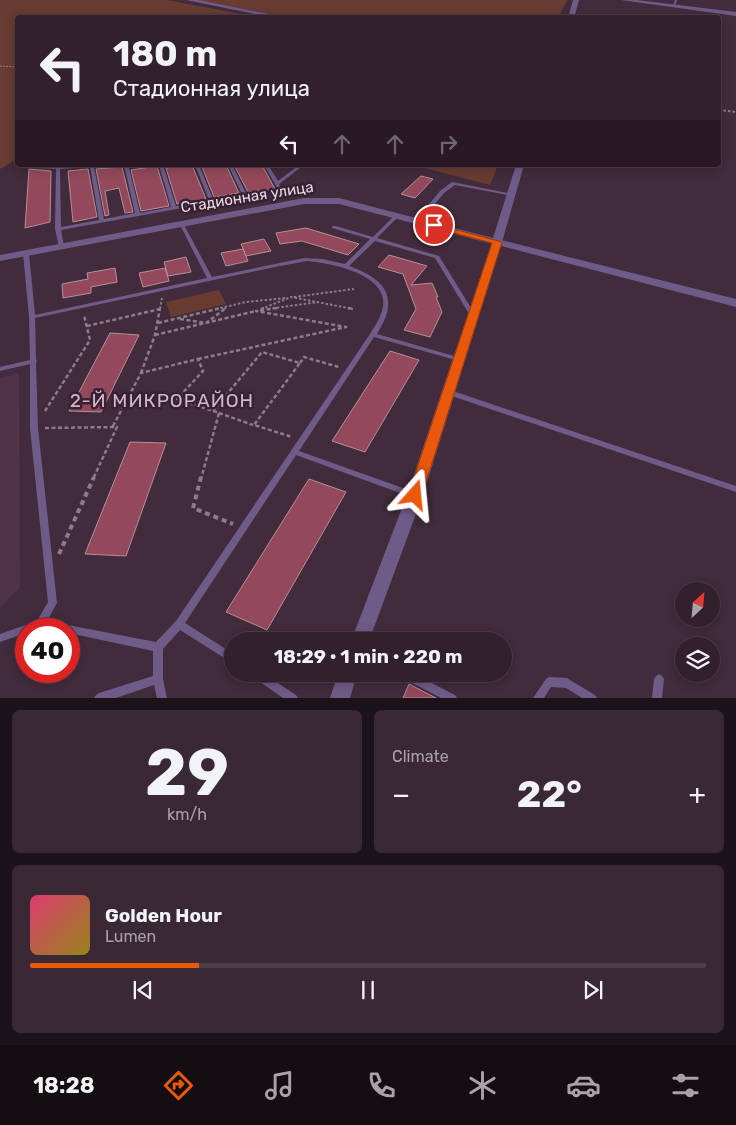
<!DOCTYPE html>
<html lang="en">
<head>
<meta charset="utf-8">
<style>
	body { margin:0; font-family:Rubik,sans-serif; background:#3a2835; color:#f1f3f6; height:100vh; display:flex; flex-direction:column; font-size:19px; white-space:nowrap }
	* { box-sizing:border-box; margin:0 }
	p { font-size:16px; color:#a8a3aa }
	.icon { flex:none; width:28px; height:28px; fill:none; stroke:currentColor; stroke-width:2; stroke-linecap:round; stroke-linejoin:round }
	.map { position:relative; height:698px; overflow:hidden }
	.panel { display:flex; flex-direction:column; gap:12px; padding:12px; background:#1c1219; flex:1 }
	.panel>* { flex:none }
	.top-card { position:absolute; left:15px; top:15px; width:706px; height:152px; border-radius:5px; box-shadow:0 2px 12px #0003,0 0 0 1px #4d3e49; background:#32202d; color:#f1f3f6; overflow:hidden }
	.needle { width:32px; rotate:26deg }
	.tools { position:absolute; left:675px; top:582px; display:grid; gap:10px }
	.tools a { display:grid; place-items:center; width:45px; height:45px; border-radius:50%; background:#32202d; box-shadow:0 2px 12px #0003,0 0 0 1px #4d3e49; font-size:25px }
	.speed { position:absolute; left:15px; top:618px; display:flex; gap:10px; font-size:25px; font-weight:700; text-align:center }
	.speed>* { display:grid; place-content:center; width:65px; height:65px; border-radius:50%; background:#32202d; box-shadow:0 2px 12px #0003,0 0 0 1px #4d3e49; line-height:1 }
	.speed .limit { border:8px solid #d22; background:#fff; color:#111 }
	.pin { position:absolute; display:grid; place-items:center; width:42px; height:42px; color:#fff; margin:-21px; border:2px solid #fff; border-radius:50%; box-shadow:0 1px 5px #0007 }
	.me { position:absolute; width:55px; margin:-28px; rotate:18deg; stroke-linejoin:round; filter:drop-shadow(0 0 4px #0008) }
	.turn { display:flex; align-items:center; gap:18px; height:105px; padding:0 15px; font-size:22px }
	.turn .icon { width:65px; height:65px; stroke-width:2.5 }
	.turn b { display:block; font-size:35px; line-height:42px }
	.lanes { display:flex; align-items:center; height:48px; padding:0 15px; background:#0003; justify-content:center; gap:25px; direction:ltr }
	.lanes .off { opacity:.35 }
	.big { font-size:38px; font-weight:700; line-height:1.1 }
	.panel .widget { flex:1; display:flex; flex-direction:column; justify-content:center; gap:8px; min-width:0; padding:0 18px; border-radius:8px; background:#3a2835 }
	.panel .dial { align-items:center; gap:0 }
	.dial b { font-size:65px; line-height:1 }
	.song { display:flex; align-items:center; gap:15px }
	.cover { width:60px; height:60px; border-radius:8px; background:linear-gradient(135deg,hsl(340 70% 55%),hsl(50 70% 35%)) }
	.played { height:5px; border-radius:2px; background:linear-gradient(90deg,#ea580c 25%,#4d3e49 25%) }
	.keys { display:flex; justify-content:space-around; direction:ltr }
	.heat { display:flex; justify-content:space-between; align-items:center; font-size:28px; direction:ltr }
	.panel .tiles { flex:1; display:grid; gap:12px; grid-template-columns:1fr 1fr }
	.widget:last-child { grid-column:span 2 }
	.trip { position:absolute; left:224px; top:632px; width:288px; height:50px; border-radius:25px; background:#32202d; box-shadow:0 2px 12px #0003,0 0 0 1px #4d3e49; font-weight:700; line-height:50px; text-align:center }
	.tab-bar { display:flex; height:80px; justify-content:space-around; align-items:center; background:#140d12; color:#a8a3aa }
	.tab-bar .icon { width:35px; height:35px }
	.tab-bar .on { color:#ea580c }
	.tab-bar b { font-size:22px; color:#f1f3f6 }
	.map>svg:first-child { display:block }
	.built { fill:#4f3349 }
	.green { fill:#683c30 }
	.building { fill:#93495b; stroke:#b39096 }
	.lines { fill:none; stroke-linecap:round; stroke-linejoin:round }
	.path-far3 { stroke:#8e7b89; stroke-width:1; stroke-dasharray:2 1; stroke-linecap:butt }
	.path-far2 { stroke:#8e7b89; stroke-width:2; stroke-dasharray:2.5 2; stroke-linecap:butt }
	.path-far1 { stroke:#8e7b89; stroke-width:2.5; stroke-dasharray:4 2.5; stroke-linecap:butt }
	.path { stroke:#8e7b89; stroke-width:4; stroke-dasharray:5 4; stroke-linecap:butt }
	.service { fill:#6f5b88; fill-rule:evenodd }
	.minor { fill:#6f5b88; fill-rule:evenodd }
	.tertiary { fill:#6f5b88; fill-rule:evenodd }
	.route { fill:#ea580c; stroke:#983908 }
	.labels { text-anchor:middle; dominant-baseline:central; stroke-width:5; stroke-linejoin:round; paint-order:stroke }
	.far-street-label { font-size:15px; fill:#e9dae5; stroke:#372132 }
	.neighbourhood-label { font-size:19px; letter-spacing:1px; fill:#d3b6cb; stroke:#372132 }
</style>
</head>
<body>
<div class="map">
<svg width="736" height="698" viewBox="0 0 736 698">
	<rect width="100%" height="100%" fill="#422b3c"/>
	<path class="built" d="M19 373 20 587 0 608V378Z"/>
	<path class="green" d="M0 0H167L258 17 18 18 17 159 0 169Z
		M192 0H567L558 18H292Z
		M413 165H498L490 185Z
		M219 290 226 304 171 317 166 302Z"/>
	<path class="building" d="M192 165 206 199 177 204 166 168Z
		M226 165 239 193 214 197 202 167Z
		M234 165H262L275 189 248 192Z
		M157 166 169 206 141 211 131 170Z
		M122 167 133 212 125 213 119 188 105 191 109 215 105 216 96 169Z
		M29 169 51 171 50 222 25 228Z
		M88 169 97 217 73 222 68 171Z
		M421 176 433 179 415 198 401 194Z
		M306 228 359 244 348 255 302 241 280 244 276 233Z
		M264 239 271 251 246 256 241 244Z
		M243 249 248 261 226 266 221 253Z
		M389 255 427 266 411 285 432 283 438 297H436L442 312 430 337 404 330 416 309 403 274 378 267Z
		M186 257 191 272 168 276 164 262Z
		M115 268 117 282 91 287V293L63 298 62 284 88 279 87 273Z
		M165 268 169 281 143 287 139 273Z
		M110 333 139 335 101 412 69 411Z
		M390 351 419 360 365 452 332 441Z
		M130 442 166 443 126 556 85 554Z
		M309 479 346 492 267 630 226 612Z
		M409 684 436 698H403Z"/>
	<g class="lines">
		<path class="path-far3" d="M0 66 18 67"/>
		<path class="path-far2" d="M719 110 736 112
			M294 297 354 289
			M160 309 162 298
			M216 309 246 302 286 298
			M224 309 227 307
			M261 309 291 297 353 309
			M268 309 318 302"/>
		<path class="path-far1" d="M348 308 353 309
			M261 309 264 308
			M180 319 206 323 226 308
			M158 323 221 308
			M87 326 160 309
			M155 335 256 311
			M198 359 346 327 256 311 277 308
			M300 363 304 357 339 367
			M141 373 155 335 160 308
			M45 411 90 340 84 315
			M213 411 262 352 300 363 254 425 292 437
			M219 413 253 425
			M113 426 141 373 198 359 203 371 177 399 219 413 201 479
			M45 428 117 427 93 479"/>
		<path class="path" d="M201 477 193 508 233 524
			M59 554 94 477"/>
		<path class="service" d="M675 0H677L675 6 674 7 673 6Z
			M87 165H122L120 166 94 167 104 219 135 213 124 165H150L148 166 129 168 140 213 171 207 159 165H163L176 206 209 200 195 165H199L213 199 242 194 228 165H232L247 195 245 196 214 202 212 203H210L61 230 64 246 61 248 59 247 55 229 56 169 36 168 34 167 36 166 58 167ZM90 167 99 220 61 227 60 169Z
			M264 165H268L278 181 299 165H304L279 184 283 194 281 195 279 194 275 184Z
			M452 182 512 194 514 195 512 196 455 185 444 193 420 222H416V220L440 191Z
			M395 215H397L399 216 377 238 439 256 476 316 475 317H471L435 258 375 241 349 266C371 274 394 286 387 313 385 320 381 327 377 334L461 358 462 359 459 361 374 337 299 451 417 493 418 495 417 497 414 498 411 497 296 455 185 623 232 653V662L229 661 180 630 163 649V679L167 698H157L154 685 116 698H94L96 695 99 693 153 676V651L69 633V629H26V633L0 642V634L37 621 48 602 30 428V364L0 371V367L30 360 29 317 23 253 24 252H28L29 253 35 315 207 278 179 223V222H183V223L212 277 304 258 322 259 345 264 370 239 332 228V226H336L373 237ZM307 261C329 263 379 272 383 299 385 312 376 324 370 334L176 621 156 642 47 621 57 603 38 428 36 363 37 361 36 359 35 318 280 266Z
			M446 390H450L736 486V492L446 394 445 392Z
			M251 674H264L296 695 298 698H283L253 677Z
			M399 674H414L455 695 457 698H441L401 677Z
			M659 674 662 676 664 679 662 698H652L654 679 656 676Z
			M549 677 567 678 570 680 595 695 597 698H582L566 688 551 687 544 698H533L546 679Z"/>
		<path class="minor" d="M186 0H198L289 18H274Z
			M573 0H579L574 18H568Z
			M621 0H637L736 12V16Z
			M516 165H524L502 242 497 245 339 204H304L0 261V255L304 198H339L493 238Z"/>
		<path class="tertiary" d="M497 239 736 299V307L501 246 423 495 369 641H351L407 495 492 242Z
			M338 674H357L350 698H330Z"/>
	</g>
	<path class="route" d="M431 223 502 242 422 495 420 499H410L408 495 492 243 431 227Z"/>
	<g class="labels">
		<g class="far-street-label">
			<text transform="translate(247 197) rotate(-9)">Стадионная улица</text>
		</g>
		<g class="neighbourhood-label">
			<text x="162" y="400">2-Й МИКРОРАЙОН</text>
		</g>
	</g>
</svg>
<div class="tools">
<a><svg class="needle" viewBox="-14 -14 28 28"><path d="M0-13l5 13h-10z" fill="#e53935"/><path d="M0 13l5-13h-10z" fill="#a8a3aa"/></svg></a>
<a><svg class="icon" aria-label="layers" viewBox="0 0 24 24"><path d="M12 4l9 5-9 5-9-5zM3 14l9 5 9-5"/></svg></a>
</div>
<div class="speed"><div class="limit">40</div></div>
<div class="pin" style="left:434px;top:225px;background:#d93025"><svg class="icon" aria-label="arrive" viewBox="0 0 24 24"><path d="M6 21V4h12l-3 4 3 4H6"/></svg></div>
<svg class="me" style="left:415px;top:495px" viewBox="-20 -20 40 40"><path d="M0-17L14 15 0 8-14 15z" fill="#ea580c" stroke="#fff" stroke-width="4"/></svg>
<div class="trip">18:29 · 1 min · 220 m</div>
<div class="top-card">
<div class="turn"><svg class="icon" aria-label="left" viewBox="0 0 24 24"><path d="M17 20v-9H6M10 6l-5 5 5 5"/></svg><div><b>180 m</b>Стадионная улица</div></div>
<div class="lanes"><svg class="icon" aria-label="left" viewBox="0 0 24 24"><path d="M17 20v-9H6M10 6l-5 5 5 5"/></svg><svg class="icon off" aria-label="ahead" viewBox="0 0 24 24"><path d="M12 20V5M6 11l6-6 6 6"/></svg><svg class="icon off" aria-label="ahead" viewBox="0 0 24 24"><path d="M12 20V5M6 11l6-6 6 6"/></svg><svg class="icon off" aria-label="right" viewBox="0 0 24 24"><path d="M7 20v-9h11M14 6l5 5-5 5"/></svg></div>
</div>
</div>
<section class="panel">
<div class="tiles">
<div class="widget dial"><b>29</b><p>km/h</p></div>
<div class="widget"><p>Climate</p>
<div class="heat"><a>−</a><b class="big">22°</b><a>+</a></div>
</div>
<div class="widget">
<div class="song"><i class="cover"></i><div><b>Golden Hour</b><p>Lumen</p></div></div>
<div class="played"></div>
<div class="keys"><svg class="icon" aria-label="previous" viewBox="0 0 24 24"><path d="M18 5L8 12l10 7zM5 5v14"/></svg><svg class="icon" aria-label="pause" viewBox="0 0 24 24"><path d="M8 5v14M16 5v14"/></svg><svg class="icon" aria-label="next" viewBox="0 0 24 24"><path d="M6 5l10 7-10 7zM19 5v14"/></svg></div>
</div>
</div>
</section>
<nav class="tab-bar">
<b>18:28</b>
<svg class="icon on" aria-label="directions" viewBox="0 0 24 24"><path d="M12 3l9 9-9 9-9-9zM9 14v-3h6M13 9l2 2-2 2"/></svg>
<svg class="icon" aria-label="music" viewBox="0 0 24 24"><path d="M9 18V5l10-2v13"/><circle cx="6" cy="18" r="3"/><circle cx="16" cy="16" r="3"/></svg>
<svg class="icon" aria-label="phone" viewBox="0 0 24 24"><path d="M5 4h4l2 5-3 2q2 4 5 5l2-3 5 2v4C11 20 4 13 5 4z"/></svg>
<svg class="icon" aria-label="climate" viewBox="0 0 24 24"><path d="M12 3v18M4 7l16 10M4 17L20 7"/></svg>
<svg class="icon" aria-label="car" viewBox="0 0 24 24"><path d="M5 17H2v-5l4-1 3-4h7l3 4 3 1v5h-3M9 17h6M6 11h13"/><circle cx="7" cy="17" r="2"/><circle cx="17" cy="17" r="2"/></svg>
<svg class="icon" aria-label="filters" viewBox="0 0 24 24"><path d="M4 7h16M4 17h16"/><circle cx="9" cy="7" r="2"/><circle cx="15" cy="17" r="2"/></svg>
</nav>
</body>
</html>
